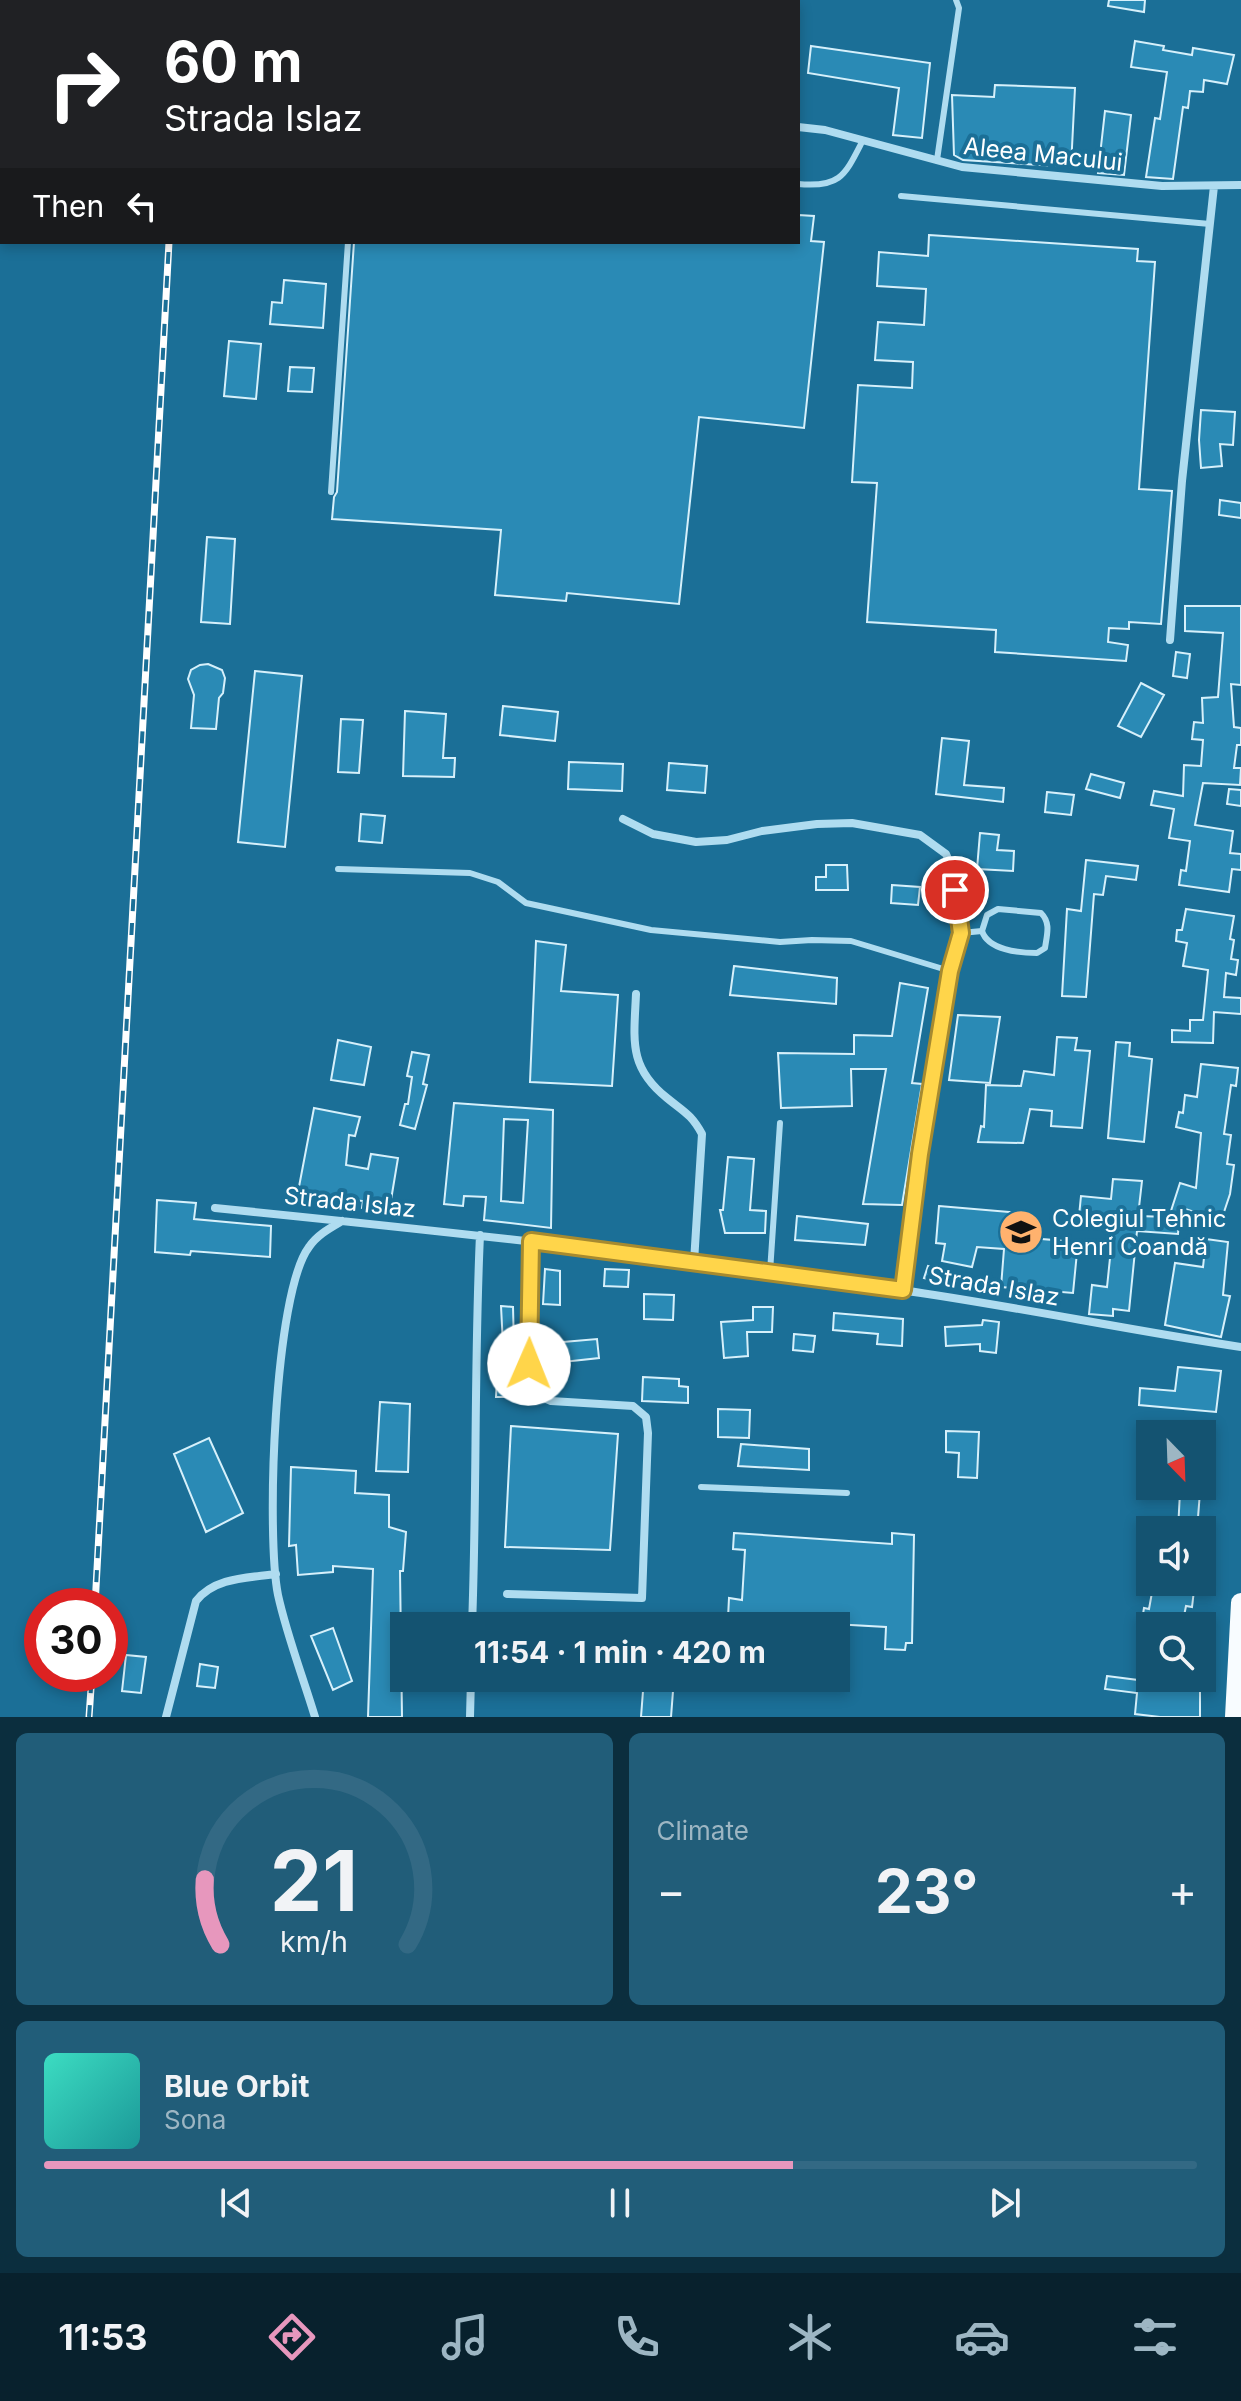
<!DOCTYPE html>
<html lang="en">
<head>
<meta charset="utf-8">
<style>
	body { margin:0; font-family:Inter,sans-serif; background:#215d79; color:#f1f3f6; height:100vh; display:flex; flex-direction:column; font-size:30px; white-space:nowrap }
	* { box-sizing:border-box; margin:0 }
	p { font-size:26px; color:#9db6c3 }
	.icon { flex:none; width:44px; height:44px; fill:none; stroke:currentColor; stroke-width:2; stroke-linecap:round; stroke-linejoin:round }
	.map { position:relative; height:1717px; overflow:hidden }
	.details { display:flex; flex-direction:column; gap:16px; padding:16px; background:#0b2e3e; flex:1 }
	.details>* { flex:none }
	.guide { position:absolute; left:0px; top:0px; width:800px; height:244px; box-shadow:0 4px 12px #0003; background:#202124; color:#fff; overflow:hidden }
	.needle { width:52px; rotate:157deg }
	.controls { position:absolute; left:1136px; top:1420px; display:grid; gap:16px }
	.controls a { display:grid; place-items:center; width:80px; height:80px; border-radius:0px; background:#145371; box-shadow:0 4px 12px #0003; font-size:40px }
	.speed { position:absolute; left:24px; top:1588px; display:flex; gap:16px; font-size:40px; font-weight:700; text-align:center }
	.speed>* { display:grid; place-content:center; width:104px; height:104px; border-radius:50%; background:#145371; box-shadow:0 4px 12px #0003; line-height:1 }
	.speed .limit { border:12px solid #d22; background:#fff; color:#111 }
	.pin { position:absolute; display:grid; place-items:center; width:68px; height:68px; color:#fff; margin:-34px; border:4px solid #fff; border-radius:50%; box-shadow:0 2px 8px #0007 }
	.me { position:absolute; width:88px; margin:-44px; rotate:1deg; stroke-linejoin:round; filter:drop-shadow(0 0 6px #0008) }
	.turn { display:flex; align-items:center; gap:28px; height:168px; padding:0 32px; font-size:36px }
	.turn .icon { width:104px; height:104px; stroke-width:2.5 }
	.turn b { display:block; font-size:56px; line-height:68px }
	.then { display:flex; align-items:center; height:76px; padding:0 32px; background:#0003; gap:16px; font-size:30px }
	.big { font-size:60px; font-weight:700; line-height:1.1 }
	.details .tile { flex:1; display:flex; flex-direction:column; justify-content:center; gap:12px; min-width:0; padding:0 28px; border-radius:12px; background:#215d79 }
	.details .dial { align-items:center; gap:0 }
	.dial svg { height:208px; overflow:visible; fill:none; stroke:#336984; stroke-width:7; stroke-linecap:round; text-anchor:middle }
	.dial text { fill:#f1f3f6; stroke:none }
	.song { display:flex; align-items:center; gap:24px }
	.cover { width:96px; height:96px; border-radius:12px; background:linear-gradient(135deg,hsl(170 70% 55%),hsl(180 70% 35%)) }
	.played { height:8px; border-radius:4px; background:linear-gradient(90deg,#e797bd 65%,#336984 65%) }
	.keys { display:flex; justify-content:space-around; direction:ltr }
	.heat { display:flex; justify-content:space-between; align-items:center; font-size:44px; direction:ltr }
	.details .tiles { flex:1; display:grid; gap:16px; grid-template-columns:1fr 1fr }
	.tile:last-child { grid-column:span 2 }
	.trip { position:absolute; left:390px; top:1612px; width:460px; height:80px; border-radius:0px; background:#145371; box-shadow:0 4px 12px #0003; font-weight:700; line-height:80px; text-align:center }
	.tab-bar { display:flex; height:128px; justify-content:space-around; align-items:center; background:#08212d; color:#9db6c3 }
	.tab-bar .icon { width:56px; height:56px }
	.tab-bar .on { color:#e797bd }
	.tab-bar b { font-size:36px; color:#f1f3f6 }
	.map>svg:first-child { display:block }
	.building { fill:#2a8ab5; stroke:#d6f0fb; stroke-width:2; fill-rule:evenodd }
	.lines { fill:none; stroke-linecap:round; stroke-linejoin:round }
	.service { stroke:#afdcf0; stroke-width:6 }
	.minor { stroke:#afdcf0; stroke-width:8 }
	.primary { stroke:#f8fcff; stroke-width:20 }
	.rail-casing { stroke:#fff; stroke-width:7 }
	.rail { stroke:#1b6f97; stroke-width:4; stroke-dasharray:12; stroke-linecap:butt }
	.route-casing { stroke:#a68a30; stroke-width:20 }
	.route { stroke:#ffd54a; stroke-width:14 }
	.labels { text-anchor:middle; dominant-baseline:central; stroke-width:8; stroke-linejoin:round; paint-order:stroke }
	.street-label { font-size:24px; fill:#fff; stroke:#1b6f97 }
	.poi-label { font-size:24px; fill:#fff; stroke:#1b6f97; text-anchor:start }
</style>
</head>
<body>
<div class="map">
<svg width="1241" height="1717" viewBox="0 0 1241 1717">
	<rect width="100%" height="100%" fill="#1b6f97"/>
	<path class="building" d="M1109 0H1145L1144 12 1108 6Z
		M1135 41 1164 46 1163 50 1192 55 1193 48 1234 55 1227 84 1204 80 1203 92 1190 91 1188 108 1183 107 1173 179 1146 177 1155 118 1160 119 1167 72 1131 67Z
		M811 46 930 63 922 138 893 135 899 88 808 73Z
		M995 85 1075 88 1071 167 963 160 954 155 952 95 994 97Z
		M1105 111 1131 115 1124 175 1098 173Z
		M798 215 814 216 811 241 824 242 804 428 699 417 679 604 567 593 566 601 495 595 501 530 332 519 334 497 337 492 354 242H798Z
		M929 235 1138 249 1137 261 1155 262 1139 489 1172 491 1161 624 1129 622V629L1109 628 1108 642 1128 645 1126 661 995 652 996 630 867 622 877 483 852 482 858 385 912 388 913 362 875 360 878 322 924 325 926 289 877 286 879 252 928 256Z
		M284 280 326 284 323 328 270 324 272 302 282 303Z
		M229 341 261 344 256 399 224 396Z
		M290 367 314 368 312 392 288 391Z
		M1201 410 1235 412 1233 445 1220 444 1222 466 1201 468 1199 440Z
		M1220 500 1241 503V518L1219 515Z
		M207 537 235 539 230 624 201 622Z
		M1185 606H1241V685L1231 684 1234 727 1241 728V745H1237L1234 768H1241L1240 785 1203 783 1195 825 1233 831 1230 853 1241 854V870L1232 869 1229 892 1179 885 1181 870 1186 871 1190 841 1169 838 1174 809 1151 805 1154 791 1183 796 1184 765 1201 766 1203 740 1192 739 1194 722 1203 723 1202 698 1218 697 1223 633 1185 631Z
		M1176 652 1190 654 1187 678 1173 676Z
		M208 664 222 670 225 678 223 693 219 698 216 729 191 728 194 695 188 679 191 670 200 665Z
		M255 671 302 676 285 847 238 842Z
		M1141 683 1164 695 1141 737 1118 726Z
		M503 706 558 712 555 741 500 735Z
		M405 711 446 714 443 758H455L454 777 403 776Z
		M341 719 363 720 359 773 338 772Z
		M942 738 969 741 964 785 1004 788 1003 802 936 794Z
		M569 762 623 764 622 791 568 789Z
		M669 763 707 766 705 793 667 790Z
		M1091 774 1124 783 1120 798 1086 789Z
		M1229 789 1241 790V806L1227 804Z
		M1047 792 1074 795 1071 815 1045 812Z
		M361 814 385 816 382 843 359 841Z
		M980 833 999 835 997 850 1014 851 1013 871 977 869Z
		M1086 860 1138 866 1136 880 1106 876 1103 895 1094 894 1086 997 1062 996 1067 909 1081 911Z
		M826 865H847L848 890H816V877H826Z
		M892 885 920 887 918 905 891 903Z
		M1186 909 1234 916 1230 939 1234 940 1231 959 1238 960 1236 975 1226 973 1224 997 1241 998V1014L1214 1012 1213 1043 1172 1042V1030L1190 1031V1020H1203L1208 970 1183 966 1187 943 1176 941 1177 930H1182Z
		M536 941 566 945 561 991 618 995 612 1086 530 1082Z
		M734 966 837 978 836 1004 730 995Z
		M900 983 928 988 912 1083 922 1084 902 1205 863 1204 886 1069H851L852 1106 781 1108 778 1053 854 1054V1035L892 1036Z
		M958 1015 1000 1017 990 1083 949 1080Z
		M1057 1037 1077 1038 1075 1050 1090 1051 1082 1128 1051 1126 1052 1111 1030 1109 1023 1143 978 1142 981 1126 984 1127 986 1085 1021 1086 1024 1071 1054 1075Z
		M338 1040 371 1047 364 1085 331 1080Z
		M1116 1042 1130 1043 1129 1056 1152 1059 1144 1142 1108 1138Z
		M412 1052 429 1055 423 1084 427 1085 415 1129 400 1125 405 1104H408L412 1077 407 1076Z
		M1201 1064 1238 1068 1236 1086 1231 1085 1224 1134 1231 1135 1227 1164 1234 1165 1230 1194 1221 1221 1180 1207 1178 1234 1137 1231 1129 1311 1113 1309V1316L1089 1314 1092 1285 1107 1287 1114 1220 1079 1216 1081 1196 1111 1199 1113 1179 1142 1181 1138 1216 1169 1217 1180 1183 1196 1188 1201 1133 1176 1127 1179 1112 1183 1113 1185 1095 1197 1097Z
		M454 1103 553 1110 551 1228 484 1220 486 1197 464 1196 463 1206 444 1204ZM504 1119 528 1120 523 1203 501 1201Z
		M314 1108 360 1117 355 1136 349 1135 346 1165 368 1169 371 1154 398 1158 389 1212 362 1208 363 1201 298 1192Z
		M728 1157 754 1159 750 1210 766 1211 765 1233H725L720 1210H723Z
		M157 1200 196 1203 194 1219 271 1226 270 1257 191 1251 190 1255 155 1252Z
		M939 1206 1020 1213 1017 1237 1078 1242 1073 1293 1001 1287 1004 1249 977 1247 972 1267 942 1261 945 1244 936 1243Z
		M797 1216 868 1224 865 1245 795 1240Z
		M1206 1239 1228 1242 1223 1295 1230 1296 1221 1337 1165 1325 1175 1263 1203 1267Z
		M928 1266 948 1272 945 1284 924 1278Z
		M545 1269 560 1271V1305L543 1304Z
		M605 1269 629 1270 628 1287 604 1286Z
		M644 1294 674 1295 673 1320 644 1319Z
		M501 1306 513 1307 514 1346H520L514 1397H496L499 1344 503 1345Z
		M753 1307H773L772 1332H747L748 1356 724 1358 721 1322 753 1320Z
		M834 1313 903 1319 902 1346 877 1344 878 1334 833 1330Z
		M983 1320 999 1322 996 1353 980 1351V1344L946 1346 945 1327 982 1325Z
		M794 1334 815 1336 813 1352 793 1350Z
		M597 1339 599 1358 554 1363 552 1343Z
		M1178 1367 1221 1371 1216 1412 1139 1405 1140 1388 1175 1391Z
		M643 1377 679 1379V1386L688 1387V1403L642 1401Z
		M380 1402 410 1404 408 1472 376 1471Z
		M718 1409 750 1410 749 1438 718 1437Z
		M511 1426 618 1434 610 1550 505 1547Z
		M946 1431 979 1432 977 1478 958 1477 959 1453 946 1452Z
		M209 1438 243 1513 206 1532 174 1454Z
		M741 1444 809 1449V1470L738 1466Z
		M291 1467 356 1471 355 1493 389 1495V1527L406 1532 403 1571H400L402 1717H368L373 1569 333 1566V1572L298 1575 296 1545 289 1546Z
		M1180 1492H1200L1197 1530H1178Z
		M734 1533 892 1544V1533L914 1535 912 1643H906L905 1650 885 1649 886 1627 728 1618 729 1598 742 1600 745 1550 733 1549Z
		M1175 1582H1195L1192 1607 1186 1606 1182 1626H1141L1144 1608 1149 1609 1153 1587 1173 1590Z
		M333 1628 352 1681 333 1690 311 1636Z
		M126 1655 146 1657 141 1693 122 1691Z
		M200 1664 218 1667 215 1688 197 1686Z
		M1107 1676 1185 1686V1678H1200V1717H1160L1135 1714 1137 1693 1105 1689Z
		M644 1678H674L671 1717H641Z"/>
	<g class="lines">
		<path class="service" d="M937 160 959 8 956 0
			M798 184C841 188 845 175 863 140
			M901 196 1210 224
			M331 492 348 242
			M338 869 470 873 498 882 526 903 651 930 780 942 812 940 851 941 950 971
			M961 933 982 931C988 950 1019 953 1037 953L1045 948C1047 934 1051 923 1041 913L998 909 987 915 982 931
			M770 1272 780 1123
			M701 1487 847 1493"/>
		<path class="minor" d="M169 2 170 0
			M798 127 825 130 962 167 1162 186 1241 185
			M1170 640 1182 481 1214 186
			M623 819 653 834 696 842 727 840 762 831 817 824 852 823 920 835 946 854 952 868 961 933 950 971 920 1154 903 1290
			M636 994C634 1040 628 1067 667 1098 684 1112 691 1114 702 1134L694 1262
			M215 1208C444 1231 673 1256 901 1290 1014 1306 1127 1330 1241 1347
			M507 1594 642 1598 648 1433 646 1417 633 1406 551 1401 539 1396 532 1381 529 1364 531 1241
			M472 1626C477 1496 474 1365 480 1235
			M166 1717 196 1601C215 1577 248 1578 276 1574
			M315 1717C303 1677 287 1636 278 1595 266 1535 274 1293 309 1247 317 1235 330 1228 342 1221
			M470 1717 471 1678"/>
		<path class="primary" d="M1235 1717 1241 1603"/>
		<g class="rail-casing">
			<path id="rail" d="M182 2 183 0
				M95 1606 169 242
				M89 1717 92 1674"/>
		</g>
		<use href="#rail" class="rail"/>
	</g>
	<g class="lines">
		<g class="route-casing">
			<path id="route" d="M529 1364 531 1241 903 1290 920 1154 950 971 961 933 955 890"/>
		</g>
		<use href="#route" class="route"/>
	</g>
	<defs>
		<g id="school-disc" transform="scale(2.3)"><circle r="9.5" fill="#ffb26e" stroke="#1b6f97"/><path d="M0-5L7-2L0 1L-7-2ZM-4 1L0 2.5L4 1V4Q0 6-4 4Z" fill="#111"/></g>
	</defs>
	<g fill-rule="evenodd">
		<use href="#school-disc" x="1021" y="1232"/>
	</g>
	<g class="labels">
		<g class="street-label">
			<text transform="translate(1043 154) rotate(6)">Aleea Macului</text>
			<text transform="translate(350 1202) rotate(6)">Strada Islaz</text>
			<text transform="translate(994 1286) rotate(10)">Strada Islaz</text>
		</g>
		<g class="poi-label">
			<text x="1052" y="1218">Colegiul Tehnic<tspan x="1052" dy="28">Henri Coandă</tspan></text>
		</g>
	</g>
</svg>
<div class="controls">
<a><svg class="needle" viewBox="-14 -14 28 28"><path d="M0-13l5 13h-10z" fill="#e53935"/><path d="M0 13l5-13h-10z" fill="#9db6c3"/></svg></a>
<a><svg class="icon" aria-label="sound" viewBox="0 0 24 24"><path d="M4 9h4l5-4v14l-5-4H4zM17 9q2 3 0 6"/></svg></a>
<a><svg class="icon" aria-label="search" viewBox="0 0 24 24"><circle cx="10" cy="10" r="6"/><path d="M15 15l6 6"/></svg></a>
</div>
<div class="speed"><div class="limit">30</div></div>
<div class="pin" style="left:955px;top:890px;background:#d93025"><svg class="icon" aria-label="arrive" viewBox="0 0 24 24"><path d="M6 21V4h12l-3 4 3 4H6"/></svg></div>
<svg class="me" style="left:529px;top:1364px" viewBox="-20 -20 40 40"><circle r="19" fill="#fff"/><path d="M0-13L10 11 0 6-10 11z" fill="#ffd54a"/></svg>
<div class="trip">11:54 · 1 min · 420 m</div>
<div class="guide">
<div class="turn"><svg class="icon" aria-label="right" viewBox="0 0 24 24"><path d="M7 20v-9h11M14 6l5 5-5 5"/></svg><div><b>60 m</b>Strada Islaz</div></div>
<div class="then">Then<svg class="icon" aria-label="left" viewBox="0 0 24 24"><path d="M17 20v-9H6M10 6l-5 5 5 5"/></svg></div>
</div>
</div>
<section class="details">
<div class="tiles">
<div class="tile dial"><svg viewBox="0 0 100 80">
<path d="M14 69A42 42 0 1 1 86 69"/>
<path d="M14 69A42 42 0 0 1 8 44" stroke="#e797bd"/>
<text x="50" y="56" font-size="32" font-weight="700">21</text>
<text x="50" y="72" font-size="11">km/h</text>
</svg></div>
<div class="tile"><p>Climate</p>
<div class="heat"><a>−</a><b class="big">23°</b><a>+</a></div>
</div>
<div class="tile">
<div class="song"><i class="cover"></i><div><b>Blue Orbit</b><p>Sona</p></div></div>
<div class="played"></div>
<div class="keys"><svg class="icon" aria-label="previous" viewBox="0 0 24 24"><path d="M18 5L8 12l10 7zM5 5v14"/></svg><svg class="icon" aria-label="pause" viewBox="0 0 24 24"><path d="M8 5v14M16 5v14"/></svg><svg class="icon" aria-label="next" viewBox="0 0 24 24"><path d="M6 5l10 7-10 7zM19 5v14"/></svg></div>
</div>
</div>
</section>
<nav class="tab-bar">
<b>11:53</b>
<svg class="icon on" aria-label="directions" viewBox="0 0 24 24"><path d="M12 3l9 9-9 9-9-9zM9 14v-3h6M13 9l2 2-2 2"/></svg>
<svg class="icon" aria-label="music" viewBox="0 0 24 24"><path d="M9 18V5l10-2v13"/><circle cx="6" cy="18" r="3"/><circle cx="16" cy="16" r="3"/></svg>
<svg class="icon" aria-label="phone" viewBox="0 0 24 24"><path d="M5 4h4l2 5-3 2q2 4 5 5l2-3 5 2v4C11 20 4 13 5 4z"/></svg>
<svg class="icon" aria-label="climate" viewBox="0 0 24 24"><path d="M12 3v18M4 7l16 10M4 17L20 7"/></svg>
<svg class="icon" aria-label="car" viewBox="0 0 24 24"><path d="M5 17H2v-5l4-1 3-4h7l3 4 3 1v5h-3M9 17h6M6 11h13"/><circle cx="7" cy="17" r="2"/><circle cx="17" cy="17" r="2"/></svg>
<svg class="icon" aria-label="filters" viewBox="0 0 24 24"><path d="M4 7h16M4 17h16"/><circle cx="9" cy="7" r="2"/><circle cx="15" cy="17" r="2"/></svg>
</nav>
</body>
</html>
